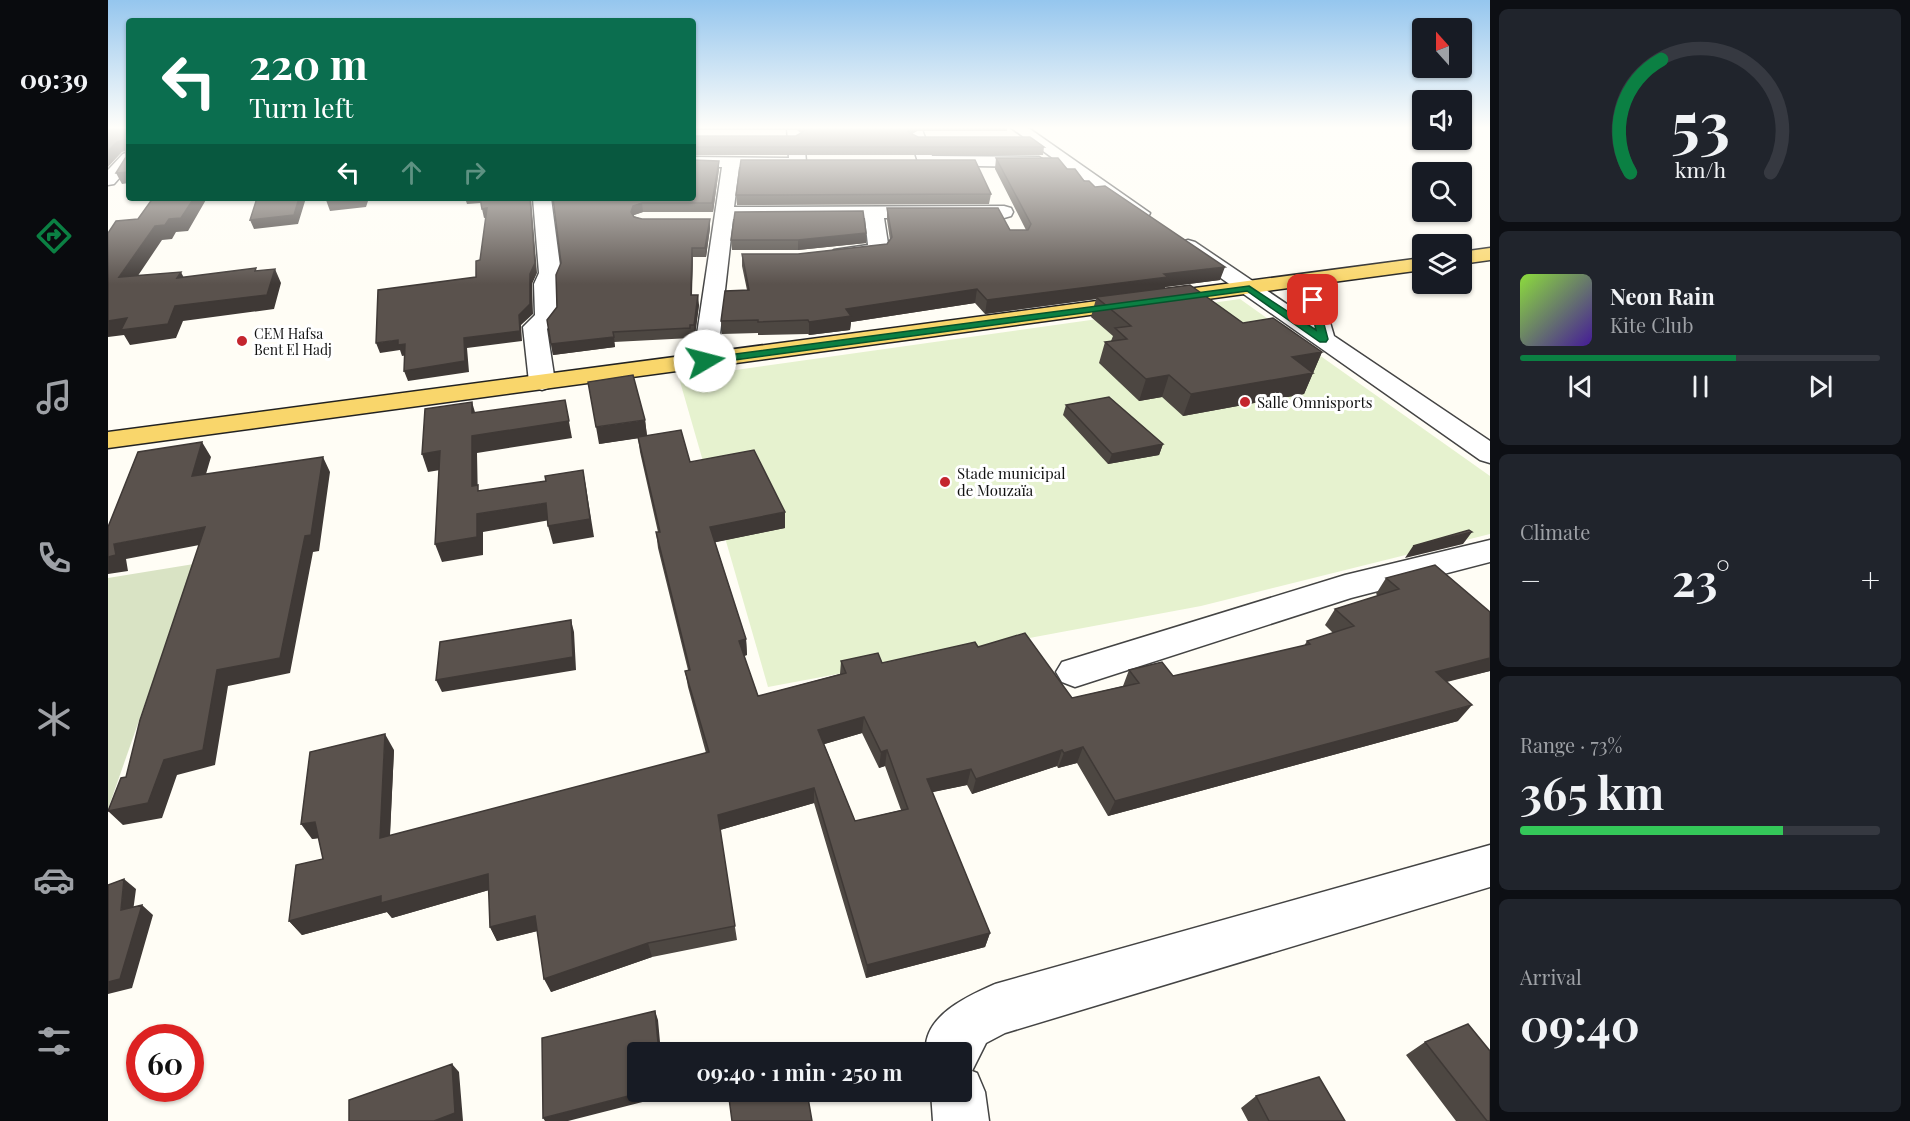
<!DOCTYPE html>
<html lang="en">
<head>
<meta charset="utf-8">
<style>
	body { margin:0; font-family:"Playfair Display",serif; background:#20242c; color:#f1f3f6; height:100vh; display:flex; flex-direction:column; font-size:22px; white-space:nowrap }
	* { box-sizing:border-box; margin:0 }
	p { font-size:20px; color:#9ea1a6 }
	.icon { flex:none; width:33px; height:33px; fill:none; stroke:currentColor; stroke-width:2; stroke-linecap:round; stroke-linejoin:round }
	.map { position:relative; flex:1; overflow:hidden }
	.drawer { display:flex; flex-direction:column; gap:9px; padding:9px; background:#0d0f14; width:420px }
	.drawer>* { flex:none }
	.guide { position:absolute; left:18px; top:18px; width:570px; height:183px; border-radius:6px; box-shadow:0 2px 4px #0004; background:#0b6e4f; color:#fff; overflow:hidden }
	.needle { width:39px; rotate:339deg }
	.buttons { position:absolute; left:1304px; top:18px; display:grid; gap:12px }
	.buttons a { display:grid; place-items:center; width:60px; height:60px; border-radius:6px; background:#171b24; box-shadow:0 2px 4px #0004; font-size:30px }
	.speed { position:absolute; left:18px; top:1024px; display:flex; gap:12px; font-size:30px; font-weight:700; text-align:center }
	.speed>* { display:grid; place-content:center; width:78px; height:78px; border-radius:50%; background:#171b24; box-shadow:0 2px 4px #0004; line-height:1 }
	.speed .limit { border:9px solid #d22; background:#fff; color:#111 }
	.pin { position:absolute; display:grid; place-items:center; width:51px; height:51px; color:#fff; margin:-26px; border-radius:12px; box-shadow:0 3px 9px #0006 }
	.me { position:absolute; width:66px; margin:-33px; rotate:82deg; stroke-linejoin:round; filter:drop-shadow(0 0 4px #0008) }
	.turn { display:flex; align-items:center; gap:21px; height:126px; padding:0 24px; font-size:27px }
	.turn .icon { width:78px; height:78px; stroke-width:2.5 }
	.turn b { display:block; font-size:42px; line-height:51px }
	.lanes { display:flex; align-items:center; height:57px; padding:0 24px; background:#0003; justify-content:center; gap:30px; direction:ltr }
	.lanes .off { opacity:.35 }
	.big { font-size:45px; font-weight:700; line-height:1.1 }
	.drawer .widget { flex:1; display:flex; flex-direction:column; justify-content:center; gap:9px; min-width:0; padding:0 21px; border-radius:9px; background:#20242c }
	.drawer .dial { align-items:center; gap:0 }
	.dial svg { height:156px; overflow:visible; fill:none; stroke:#363941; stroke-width:7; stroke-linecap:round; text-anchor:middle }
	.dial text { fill:#f1f3f6; stroke:none }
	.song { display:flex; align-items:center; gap:18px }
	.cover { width:72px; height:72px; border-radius:9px; background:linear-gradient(135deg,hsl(90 70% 55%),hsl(260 70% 35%)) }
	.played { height:6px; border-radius:3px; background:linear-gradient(90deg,#0b8043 60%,#363941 60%) }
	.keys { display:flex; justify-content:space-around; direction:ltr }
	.heat { display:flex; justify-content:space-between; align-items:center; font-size:33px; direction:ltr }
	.charge { height:9px; border-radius:4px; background:linear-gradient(90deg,#34c759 73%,#363941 0) }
	.trip { position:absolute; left:519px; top:1042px; width:345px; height:60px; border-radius:6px; background:#171b24; box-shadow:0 2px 4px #0004; font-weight:700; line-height:60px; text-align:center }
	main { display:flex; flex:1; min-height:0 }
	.dock { display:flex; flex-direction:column; width:108px; justify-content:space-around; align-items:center; background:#090b0e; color:#9ea1a6 }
	.dock .icon { width:42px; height:42px }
	.dock .on { color:#0b8043 }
	.dock b { font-size:27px; color:#f1f3f6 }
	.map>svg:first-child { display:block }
	.cemetery { fill:#d9e3c4 }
	.pitch { fill:#e6f2cf }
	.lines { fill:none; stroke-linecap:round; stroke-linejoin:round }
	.minor-casing { stroke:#444; stroke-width:3 }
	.major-casing { stroke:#222; stroke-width:3 }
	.minor { fill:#fff; fill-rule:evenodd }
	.major { fill:#f9d66b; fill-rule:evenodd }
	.wall { fill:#4d4742; fill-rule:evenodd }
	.shaded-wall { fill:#3f3936 }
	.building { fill:#5a524d; stroke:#3f3936; stroke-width:1.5; fill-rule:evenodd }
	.route { fill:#0b8043; stroke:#07532c; stroke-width:1.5 }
	.poi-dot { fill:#c4262e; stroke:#fff; stroke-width:2 }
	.labels { text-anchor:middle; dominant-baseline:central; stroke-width:6; stroke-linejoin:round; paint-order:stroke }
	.far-poi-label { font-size:14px; fill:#111; stroke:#fff; text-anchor:start }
	.poi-label { font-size:15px; fill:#111; stroke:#fff; text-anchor:start }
</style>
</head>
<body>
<main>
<nav class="dock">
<b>09:39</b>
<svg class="icon on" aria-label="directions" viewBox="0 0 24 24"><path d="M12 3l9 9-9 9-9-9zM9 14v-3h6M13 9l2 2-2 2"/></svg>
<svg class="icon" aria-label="music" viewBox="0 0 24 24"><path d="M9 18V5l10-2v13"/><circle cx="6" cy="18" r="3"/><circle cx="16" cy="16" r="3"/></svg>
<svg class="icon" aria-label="phone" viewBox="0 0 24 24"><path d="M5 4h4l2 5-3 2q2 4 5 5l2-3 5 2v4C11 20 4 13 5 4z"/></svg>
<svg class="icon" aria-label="climate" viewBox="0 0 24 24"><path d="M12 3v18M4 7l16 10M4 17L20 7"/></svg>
<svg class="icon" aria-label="car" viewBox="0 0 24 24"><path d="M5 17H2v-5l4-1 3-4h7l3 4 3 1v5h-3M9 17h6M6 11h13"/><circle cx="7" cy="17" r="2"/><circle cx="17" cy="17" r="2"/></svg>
<svg class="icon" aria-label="filters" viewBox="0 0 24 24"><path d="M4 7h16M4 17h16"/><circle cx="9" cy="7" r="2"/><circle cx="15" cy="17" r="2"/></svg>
</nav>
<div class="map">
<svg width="1382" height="1121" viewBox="0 0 1382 1121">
	<rect width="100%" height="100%" fill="#fffdf5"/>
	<path class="cemetery" d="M86 564 0 809V578Z"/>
	<path class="pitch" d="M1132 299 1382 476V534L1093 606 660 687 571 378Z"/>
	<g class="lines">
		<g class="minor-casing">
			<path id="minor" d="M679 127H695L698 162 690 167 683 164 676 167H631L626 207 896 206 903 208 905 212 903 216 896 218H776L781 250 778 254 733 260 726 258 723 254 726 250 760 245 757 218 625 219 609 361 606 366 597 368 588 366 585 361 614 167H585V157L681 158Z
				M799 127H813L824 156 931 157 939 162 931 167 811 165Z
				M902 127H919L1042 213 1040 217H1026Z
				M21 152V167L6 184 0 185V170L15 154Z
				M425 198H443L453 273 448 284 449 317 439 329 447 382 443 387 434 390 425 387 421 382 415 327 427 315 426 284 431 273Z
				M1080 240 1087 242 1198 317 1189 280 1192 275 1200 274 1208 275 1226 336 1382 441V463L1372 460 1073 250 1070 246 1073 242Z
				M1382 540V562L1243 598 967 687 954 682 948 672 954 662 1237 575Z
				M1382 845V887L897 1033 878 1043 864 1071 869 1073 877 1092 881 1121H825L823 1092H854V1053H818C814 1016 860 996 887 984Z"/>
		</g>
		<g class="major-casing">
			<path id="major" d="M1382 248V260L1353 264V252Z
				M1314 258V270L0 448V432Z"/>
		</g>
		<use href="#minor" class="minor"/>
		<use href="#major" class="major"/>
	</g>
	<path class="wall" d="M585 127H899V131H809L804 134 810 137 936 147 935 155H585V136H688L693 133 689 130H585Z
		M888 158 959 169 987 187 1112 280 1057 287V288L1135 323 1214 352 1196 394 1075 416 1054 397 1031 401 991 363 997 342 1003 341 1005 336 983 317 988 299 877 314 867 303 743 322 742 330 701 335 700 334 650 335V333L614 334 613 321 639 290 634 266V254H690L779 244 782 240 779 220V208L902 230H918L887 169Z
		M611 161V169L605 212H535L526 215V216L534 219 602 228 598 257H585L584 295 591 305 587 335H583V338L506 342 507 347 445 355 443 344 449 307 453 263 445 198Z
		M883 194 881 204 629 205 628 195Z
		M758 233V243L690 250H624L623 240Z
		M958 405 1055 444 1051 455 1000 464 955 415Z
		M537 420 539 435 582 462 677 528 607 542 638 639 639 655 636 656 650 696 732 674 733 661 774 663 870 647 964 698 1015 686 1021 670 1065 676 1196 646 1199 641 1225 633 1217 625 1227 609 1270 596 1268 594 1278 578 1382 612V671L1339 682 1350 721 1000 816 969 763 950 768 949 766 864 794 859 785 824 792 882 933 877 947 758 978 706 803 612 830 629 940 544 957 443 992 429 931 389 941 382 927 381 890 284 918 279 912 194 935 181 921 215 859 211 838 204 839 286 750 282 836 598 753 580 687 577 671 580 670 550 548 548 532H550L532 452 530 438 491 444ZM754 733 771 768 777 766 793 810 747 821 716 744Z
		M1317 1042 1382 1121H1348L1298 1055Z
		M1148 1096 1237 1121H1140L1133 1108Z"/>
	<path class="shaded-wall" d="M803 127H809V131L800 136V128Z
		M17 140 21 150 14 152 0 167V151L9 142Z
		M611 161V169L605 212 604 203Z
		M21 172V183L14 184 8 173Z
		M86 198H99L80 231 68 232 64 239 54 240 19 292 11 277 47 226 61 219Z
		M191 198H198L190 224 146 229 142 220Z
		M238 198H261L258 207 222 211 218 200Z
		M337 198H351L337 200Z
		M357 198H372L373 203 359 204Z
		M422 198H423L429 273 424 284 425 314 413 325 414 341 359 348 361 372 300 381 296 371 356 338 411 315 422 274Z
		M534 203 535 212 526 215 524 221 523 212 525 206Z
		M379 208 381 217 376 218 374 209Z
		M602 219V228L598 257 597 248Z
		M758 233V243L690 250V240Z
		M584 248 585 257 583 305V295Z
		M1117 267 1112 280 1057 287 1056 290 988 297V299L877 314 879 300 1056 274Z
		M167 269 173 283 166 309 75 321 68 338 22 345 16 335 0 337V321L67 306Z
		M73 272 80 286 69 278Z
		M869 289 867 303 743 322 742 330 701 335V322L738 309Z
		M590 295 591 305 587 335 586 325Z
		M506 337 507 347 445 355 443 344Z
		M290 340 297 344 300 355 294 356 292 350 272 353 268 343Z
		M1214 352 1196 394 1075 416 1083 394 1184 357Z
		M1061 375 1054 397 1031 401 1038 379Z
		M457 400 464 438 369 453 370 504 364 486V436Z
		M364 402 369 419 364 413Z
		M537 420 539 437 491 444 488 427Z
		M94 442 103 457 93 491 84 476Z
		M1055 444 1051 455 1000 464 1004 454Z
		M332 451 338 469 320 472 314 454Z
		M215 457 222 472 211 551 205 552 182 673 120 686 107 765 69 775 54 818 15 825 0 811 56 760 109 670 197 536Z
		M475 470 478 487 486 537 445 544 440 526Z
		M438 503 442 520 375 532V555L334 562 327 544 369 514Z
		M677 512V528L604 543 602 527Z
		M97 527 107 542 18 559 20 571 0 574V557L6 544Z
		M1364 532 1355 544 1297 558 1305 546Z
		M463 620 466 632 468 670 334 692 328 680Z
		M638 639 639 655 632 657 631 641Z
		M1382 658V671L1315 687 1328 672Z
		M1364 705 1350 721 1000 816 1007 801Z
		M756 717 754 733 710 746V730Z
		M277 734 286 750 281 853 272 838Z
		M975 747 969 763 950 768 956 753Z
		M779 750 777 766 771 768 773 752Z
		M954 750 949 766 864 794 868 779Z
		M863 769 859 785 816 794 819 779Z
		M706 788V803L612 830 610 815Z
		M207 822 218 837 204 839 193 824Z
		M380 874 388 888 284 918 279 912 194 935 181 921 273 896Z
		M16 879 28 889 24 919 13 910Z
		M34 905 45 915 24 988 0 994V982Z
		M427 916 434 930 389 941 382 927Z
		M882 933 877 947 758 978 759 965Z
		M540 943 544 957 443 992 436 979Z
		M547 1011 550 1020 553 1053H551Z
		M344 1064 351 1072 355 1121H326Z
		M536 1092H557L558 1096 460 1121H437L435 1118Z"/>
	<path class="building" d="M0 127H21V172L8 173 18 157 17 140 9 142 0 151Z
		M694 127H803L800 128V132L810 137H922L936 147H585V136H688L698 130Z
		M888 158H950L959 169H967L976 181H981L987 187 997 186 1117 267 1056 274 1060 277 879 300 869 289 738 309 743 316 701 322 700 320 650 322V320L613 321 617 291 641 290 634 254H690L779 244 784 237 779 208H890L902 230H920L923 224Z
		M585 160 611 161 604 203H534L525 206 523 212 526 217 534 219H602L597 248H584L583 295H590L586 325H582V328L505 332 506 337 443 344 439 320 449 307 448 275 453 263 445 198H585Z
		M633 160H867L883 194 628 195Z
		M45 198H86L73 218 61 219 57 225 47 226 11 277 73 272 69 278 148 268 147 271 167 269 159 295 67 306 60 324 13 330 19 318 0 321V233L8 221 30 219Z
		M149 198H191L186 215 142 220Z
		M218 198H238L218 200Z
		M372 198H422L427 263 422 274V304L411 315 412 331 356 338 357 361 296 371 297 344 290 345V340L268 343 270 290 368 277V261L372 260 379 208 374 209Z
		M755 211 758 233 690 240H623L627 212Z
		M1082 285 1135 323 1165 318 1214 352 1184 357 1205 373 1083 394 1061 375 1038 379 997 342 1019 339 1007 328 1023 326 988 297Z
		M525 375 537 420 488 427 480 382Z
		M1001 397 1055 444 1004 454 958 405Z
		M457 400 461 421 364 436V486L370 485V491L438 481 437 476 475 470 482 519 440 526 438 503 369 514V537L327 544 332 451 314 454 317 409 364 402V413Z
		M573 430 582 462 646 450 677 512 602 527 638 639 631 641 650 696 738 673 733 661 770 653 774 663 867 642 870 647 917 633 964 698 1031 683 1021 670 1054 662 1065 676 1202 644 1199 641 1246 626 1227 609 1291 589 1278 578 1327 565 1382 612V658L1328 672 1364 705 1007 801 975 747 956 753 954 750 868 779 863 769 819 779 882 933 759 965 706 788 610 815 627 926 540 943 436 979 427 916 382 927 380 874 273 903V896L181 921 188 865 215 859 207 822 193 824 202 752 277 734 272 838 601 752 577 671 582 670 548 532H552L530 437ZM756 717 773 752 779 750 800 809 747 821 710 730Z
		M94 442 84 476 215 457 203 535 197 536 172 658 109 670 95 750 56 760 40 803 0 811 13 778 18 777 32 720 97 527 6 544 8 555 0 557V527L30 452Z
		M1361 530 1364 532 1305 546Z
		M463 620 465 657 328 680 332 642Z
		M16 879 13 910 34 905 12 979 0 982V885Z
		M547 1011 551 1053H530V1092H536L435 1118 434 1038Z
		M1360 1024 1382 1051V1121H1379L1317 1042Z
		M344 1064 347 1113 326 1121H241V1100Z
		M1211 1077 1237 1121H1161L1148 1096Z
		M644 1092H699L704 1121H624L621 1098Z"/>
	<linearGradient id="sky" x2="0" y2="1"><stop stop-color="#95c6ee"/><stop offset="0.45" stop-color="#fffefa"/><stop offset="1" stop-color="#fffefa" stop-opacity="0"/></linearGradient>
	<rect width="1382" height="284" fill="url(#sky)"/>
	<path class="route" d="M1141 286 1208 330 1201 300 1209 298 1220 339 1218 342H1212L1139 291 597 364 591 361 597 358Z"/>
	<g class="poi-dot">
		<circle cx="134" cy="341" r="6"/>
		<circle cx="1137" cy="402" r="6"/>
		<circle cx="837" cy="482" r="6"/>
	</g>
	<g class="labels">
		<g class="far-poi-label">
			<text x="146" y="333">CEM Hafsa<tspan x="146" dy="16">Bent El Hadj</tspan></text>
		</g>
		<g class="poi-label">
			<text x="1149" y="402">Salle Omnisports</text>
			<text x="849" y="473">Stade municipal<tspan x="849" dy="17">de Mouzaïa</tspan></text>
		</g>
	</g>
</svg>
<div class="buttons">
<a><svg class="needle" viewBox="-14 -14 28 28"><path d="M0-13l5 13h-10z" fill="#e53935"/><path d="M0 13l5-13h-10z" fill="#9ea1a6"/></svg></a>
<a><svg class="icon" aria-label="sound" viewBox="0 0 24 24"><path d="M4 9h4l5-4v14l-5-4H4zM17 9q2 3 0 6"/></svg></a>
<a><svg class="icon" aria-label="search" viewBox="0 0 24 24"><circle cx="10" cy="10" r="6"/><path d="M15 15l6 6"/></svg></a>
<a><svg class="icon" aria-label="layers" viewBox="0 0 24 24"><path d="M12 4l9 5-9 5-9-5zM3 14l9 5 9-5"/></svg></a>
</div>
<div class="speed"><div class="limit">60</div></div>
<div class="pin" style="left:1205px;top:300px;background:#d93025"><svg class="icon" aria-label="arrive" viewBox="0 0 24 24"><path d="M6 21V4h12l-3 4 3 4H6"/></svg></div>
<svg class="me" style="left:597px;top:361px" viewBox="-20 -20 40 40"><circle r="19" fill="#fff"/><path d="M0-13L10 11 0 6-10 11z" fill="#0b8043"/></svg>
<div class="trip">09:40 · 1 min · 250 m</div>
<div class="guide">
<div class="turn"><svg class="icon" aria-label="left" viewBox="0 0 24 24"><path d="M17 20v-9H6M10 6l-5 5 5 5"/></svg><div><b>220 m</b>Turn left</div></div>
<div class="lanes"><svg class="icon" aria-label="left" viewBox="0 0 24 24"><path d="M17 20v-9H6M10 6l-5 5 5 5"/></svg><svg class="icon off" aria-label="ahead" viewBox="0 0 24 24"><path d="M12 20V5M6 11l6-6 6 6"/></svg><svg class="icon off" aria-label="right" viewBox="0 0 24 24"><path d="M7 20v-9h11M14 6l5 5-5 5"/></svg></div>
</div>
</div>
<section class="drawer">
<div class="widget dial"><svg viewBox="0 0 100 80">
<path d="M14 69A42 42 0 1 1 86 69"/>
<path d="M14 69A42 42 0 0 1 30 11" stroke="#0b8043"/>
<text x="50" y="56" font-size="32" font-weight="700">53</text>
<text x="50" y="72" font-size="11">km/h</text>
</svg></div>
<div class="widget">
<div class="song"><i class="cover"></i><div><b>Neon Rain</b><p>Kite Club</p></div></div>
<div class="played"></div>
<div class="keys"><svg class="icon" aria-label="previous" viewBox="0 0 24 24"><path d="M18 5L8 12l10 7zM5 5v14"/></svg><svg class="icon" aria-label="pause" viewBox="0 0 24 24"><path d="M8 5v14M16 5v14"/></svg><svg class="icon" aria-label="next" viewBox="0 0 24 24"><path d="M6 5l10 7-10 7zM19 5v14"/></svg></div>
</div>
<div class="widget"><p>Climate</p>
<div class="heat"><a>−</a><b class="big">23°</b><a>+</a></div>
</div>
<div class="widget"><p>Range · 73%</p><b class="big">365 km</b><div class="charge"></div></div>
<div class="widget"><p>Arrival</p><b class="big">09:40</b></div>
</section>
</main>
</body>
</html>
